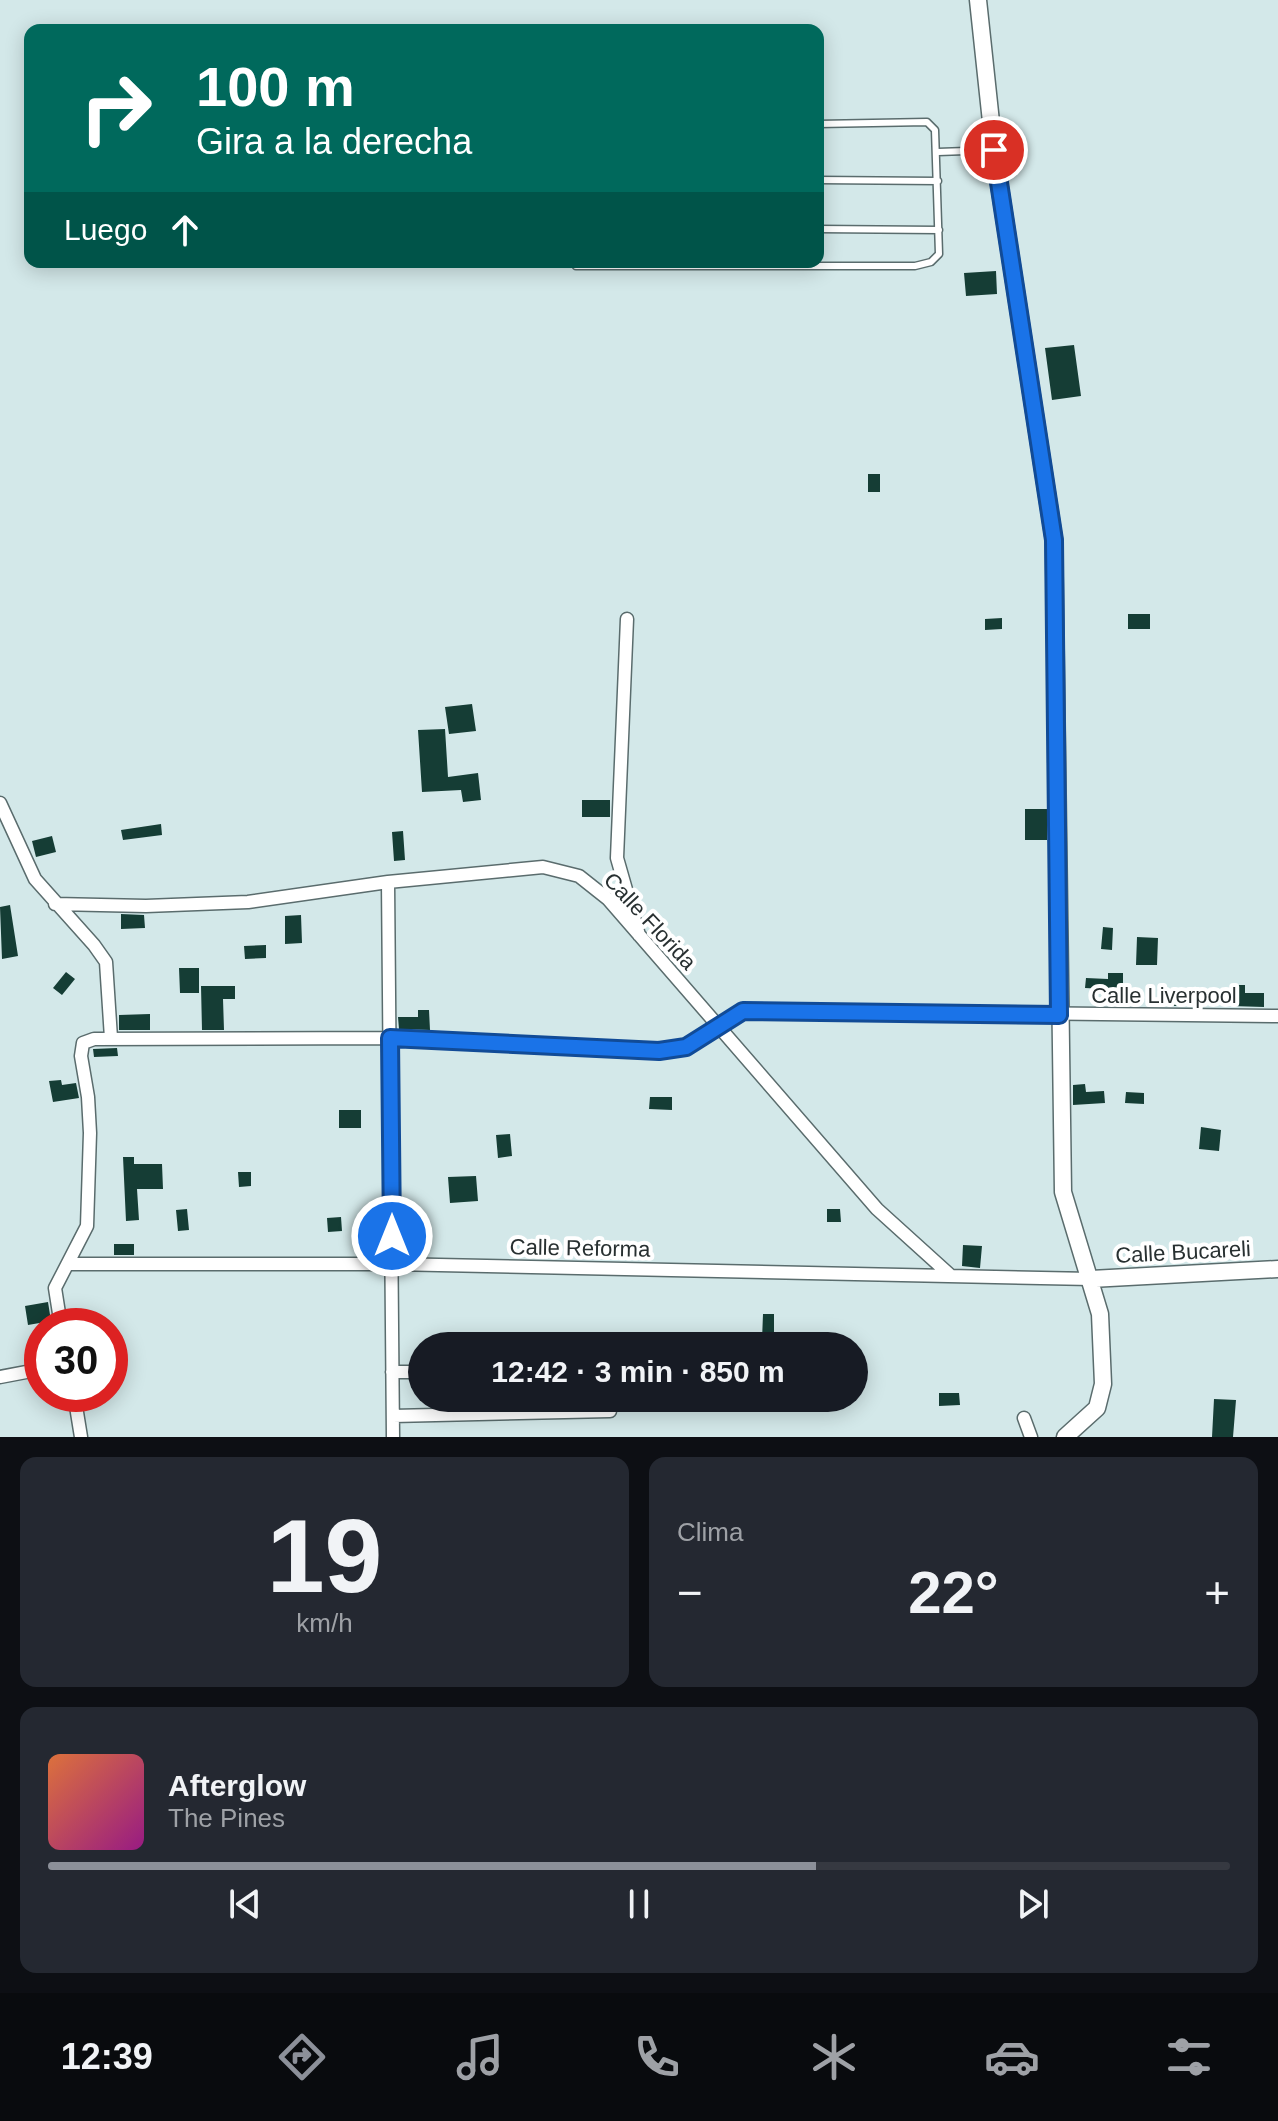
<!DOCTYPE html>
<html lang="es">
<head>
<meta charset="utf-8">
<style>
	body { margin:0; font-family:Helvetica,sans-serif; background:#242831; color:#f1f3f6; height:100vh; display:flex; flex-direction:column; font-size:30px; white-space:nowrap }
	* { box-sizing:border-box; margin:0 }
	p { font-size:26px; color:#9ea1a6 }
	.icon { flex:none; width:44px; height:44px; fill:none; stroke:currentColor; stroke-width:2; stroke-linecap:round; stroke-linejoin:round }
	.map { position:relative; height:1437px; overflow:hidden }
	.drawer { display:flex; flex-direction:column; gap:20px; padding:20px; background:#0d0f14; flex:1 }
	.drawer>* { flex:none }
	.banner { position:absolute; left:24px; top:24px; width:800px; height:244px; border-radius:16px; box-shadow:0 4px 20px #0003; background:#00695c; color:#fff; overflow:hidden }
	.speed { position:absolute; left:24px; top:1308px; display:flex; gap:16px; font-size:40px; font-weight:700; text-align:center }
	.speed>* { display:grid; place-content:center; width:104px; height:104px; border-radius:50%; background:#171b24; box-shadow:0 4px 20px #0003; line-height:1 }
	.speed .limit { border:12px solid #d22; background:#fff; color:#111 }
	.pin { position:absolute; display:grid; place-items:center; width:68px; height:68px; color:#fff; margin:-34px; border:4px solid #fff; border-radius:50%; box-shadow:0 2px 8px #0007 }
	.me { position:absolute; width:88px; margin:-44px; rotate:0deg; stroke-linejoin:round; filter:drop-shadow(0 0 6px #0008) }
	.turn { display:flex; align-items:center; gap:28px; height:168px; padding:0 40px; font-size:36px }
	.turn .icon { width:104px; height:104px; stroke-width:2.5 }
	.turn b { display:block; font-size:56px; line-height:68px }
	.then { display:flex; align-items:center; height:76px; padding:0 40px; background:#0003; gap:16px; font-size:30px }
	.big { font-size:60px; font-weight:600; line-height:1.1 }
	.drawer .card { flex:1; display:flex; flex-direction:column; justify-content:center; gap:12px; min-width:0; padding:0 28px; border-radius:16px; background:#242831 }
	.drawer .dial { align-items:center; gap:0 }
	.dial b { font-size:104px; line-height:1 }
	.song { display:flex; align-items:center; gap:24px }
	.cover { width:96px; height:96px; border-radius:12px; background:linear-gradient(135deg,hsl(20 70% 55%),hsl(310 70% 35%)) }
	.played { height:8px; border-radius:4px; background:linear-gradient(90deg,#8c9099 65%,#363941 65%) }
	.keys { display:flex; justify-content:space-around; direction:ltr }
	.heat { display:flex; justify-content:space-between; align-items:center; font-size:44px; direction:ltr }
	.drawer .tiles { flex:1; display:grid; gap:20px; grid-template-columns:1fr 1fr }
	.card:last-child { grid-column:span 2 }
	.trip { position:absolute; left:408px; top:1332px; width:460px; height:80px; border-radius:40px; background:#171b24; box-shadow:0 4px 20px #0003; font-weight:600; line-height:80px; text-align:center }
	.menu { display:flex; height:128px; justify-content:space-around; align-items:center; background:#090b0e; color:#9ea1a6 }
	.menu .icon { width:56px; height:56px }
	.menu .active { color:#8c9099 }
	.menu b { font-size:36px; color:#f1f3f6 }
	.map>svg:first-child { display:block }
	.building { fill:#153d35 }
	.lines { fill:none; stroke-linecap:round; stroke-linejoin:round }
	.lane-casing { stroke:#5a6c6d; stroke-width:9 }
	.street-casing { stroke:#5a6c6d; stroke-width:15 }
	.secondary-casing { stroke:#5a6c6d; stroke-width:19 }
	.lane { stroke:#fff; stroke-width:6 }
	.street { stroke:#fff; stroke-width:12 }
	.secondary { stroke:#fff; stroke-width:16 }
	.route-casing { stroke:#114b97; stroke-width:20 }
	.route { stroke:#1a73e8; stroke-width:14 }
	.labels { text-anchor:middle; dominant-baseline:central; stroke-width:8; stroke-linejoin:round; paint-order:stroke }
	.street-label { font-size:22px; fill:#283031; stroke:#fff }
</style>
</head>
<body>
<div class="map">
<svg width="1278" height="1437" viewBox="0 0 1278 1437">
	<rect width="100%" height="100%" fill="#d3e8e9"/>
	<path class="building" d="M996 271 997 294 966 296 964 273Z
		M1074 345 1081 396 1052 400 1045 348Z
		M868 474H880V492H868Z
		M1128 614H1150V629H1128Z
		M1002 618V629L985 630V619Z
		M472 704 476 731 449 734 445 707Z
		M445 729 448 777 478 773 481 800 463 802 461 790 422 792 418 730Z
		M582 800H610V817H582Z
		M1025 809H1047V840H1025Z
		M161 824 162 835 123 840 121 830Z
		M403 831 405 860 394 861 392 832Z
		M52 836 56 852 36 857 32 841Z
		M10 905 18 956 2 959 0 907Z
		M121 914 144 915 145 928 121 929Z
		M301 915 302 943 285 944V916Z
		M1103 927 1113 928 1112 950 1101 949Z
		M1137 937 1158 938 1157 965H1136Z
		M266 945V958L245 959 244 946Z
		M179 968H199V993H180Z
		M66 972 75 979 62 995 53 988Z
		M1108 973H1123V990L1085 988 1086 978 1108 979Z
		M1231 985H1245V993H1264V1007L1231 1006Z
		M201 986H235V999H223L224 1030H202Z
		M1170 997 1194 998V1006H1170Z
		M418 1010H429L430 1030 399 1029 398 1017H418Z
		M150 1014V1030H119V1015Z
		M117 1048 118 1056 94 1057 93 1049Z
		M61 1080 62 1085 76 1083 79 1098 53 1102 49 1081Z
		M1085 1084 1086 1092 1104 1091 1105 1103 1073 1105V1085Z
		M1126 1092 1144 1093V1104L1125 1103Z
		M650 1097H672V1110L649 1109Z
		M339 1110H361V1128H339Z
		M1201 1127 1221 1130 1219 1151 1199 1149Z
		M510 1134 512 1156 498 1158 496 1135Z
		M123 1157H134V1164H162L163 1189H137L139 1220 126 1221Z
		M238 1172H251V1186L239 1187Z
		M476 1176 478 1201 450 1203 448 1177Z
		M187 1209 189 1230 178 1231 176 1210Z
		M827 1209H840L841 1222H827Z
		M341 1217 342 1231 328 1232 327 1218Z
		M114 1244H134V1255H114Z
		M963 1245 982 1246 980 1268 962 1266Z
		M48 1302 51 1321 28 1325 25 1306Z
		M763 1314H774V1340H762Z
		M939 1393H959L960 1405 939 1406Z
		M1214 1399 1236 1400 1233 1437H1212Z"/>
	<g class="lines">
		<g class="lane-casing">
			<path id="lane" d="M938 152 994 150
				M818 180 938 181
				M818 229 939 230
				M576 266H915L931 262 939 254 935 130 927 122 818 124"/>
		</g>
		<g class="street-casing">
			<path id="street" d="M627 619 617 858 639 935
				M0 803 35 879 94 945 106 962 111 1038
				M388 882 393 1437
				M55 904 146 906 248 902 388 882 543 867 579 876 608 899 877 1209 950 1275
				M68 1264H392L1091 1279
				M61 1326 55 1288 87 1226 90 1133 88 1097 81 1056 83 1043 94 1039 390 1038 659 1051C700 1049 720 1013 758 1010L1278 1016
				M392 1372H422
				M0 1377 42 1369
				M74 1394 81 1437
				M393 1416 610 1411
				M1024 1418 1031 1437"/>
		</g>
		<g class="secondary-casing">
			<path id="secondary" d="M978 0 994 150 1054 540 1063 1192 1100 1314 1103 1384 1097 1408 1065 1437
				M1091 1279 1278 1269"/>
		</g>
		<use href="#lane" class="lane"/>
		<use href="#street" class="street"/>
		<use href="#secondary" class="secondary"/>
	</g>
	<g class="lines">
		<g class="route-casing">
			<path id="route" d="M392 1236 390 1038 659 1051 686 1047 743 1011 1059 1015 1054 540 994 150"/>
		</g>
		<use href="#route" class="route"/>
	</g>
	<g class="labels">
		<g class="street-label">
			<text transform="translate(650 921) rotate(47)">Calle Florida</text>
			<text x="1164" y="995">Calle Liverpool</text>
			<text transform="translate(580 1248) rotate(1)">Calle Reforma</text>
			<text transform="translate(1183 1252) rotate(-3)">Calle Bucareli</text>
		</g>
	</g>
</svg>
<div class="speed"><div class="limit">30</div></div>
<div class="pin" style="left:994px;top:150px;background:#d93025"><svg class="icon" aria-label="arrive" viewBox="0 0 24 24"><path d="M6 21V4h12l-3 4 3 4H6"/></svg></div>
<svg class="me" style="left:392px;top:1236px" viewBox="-20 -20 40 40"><circle r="17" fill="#1a73e8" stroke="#fff" stroke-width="3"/><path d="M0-11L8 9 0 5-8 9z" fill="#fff"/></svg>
<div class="trip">12:42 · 3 min · 850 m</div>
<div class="banner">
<div class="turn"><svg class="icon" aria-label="right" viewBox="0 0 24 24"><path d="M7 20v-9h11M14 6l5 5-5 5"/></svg><div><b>100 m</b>Gira a la derecha</div></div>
<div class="then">Luego<svg class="icon" aria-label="ahead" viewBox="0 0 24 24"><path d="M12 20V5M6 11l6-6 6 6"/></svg></div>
</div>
</div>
<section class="drawer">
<div class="tiles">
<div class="card dial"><b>19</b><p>km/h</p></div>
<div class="card"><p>Clima</p>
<div class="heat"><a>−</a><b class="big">22°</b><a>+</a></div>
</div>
<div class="card">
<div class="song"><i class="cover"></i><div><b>Afterglow</b><p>The Pines</p></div></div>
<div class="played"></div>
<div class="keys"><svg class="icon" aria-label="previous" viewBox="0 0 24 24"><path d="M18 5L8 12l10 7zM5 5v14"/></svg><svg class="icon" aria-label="pause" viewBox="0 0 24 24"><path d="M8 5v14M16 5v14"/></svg><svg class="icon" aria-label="next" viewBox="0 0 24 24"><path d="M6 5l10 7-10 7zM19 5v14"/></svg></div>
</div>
</div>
</section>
<nav class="menu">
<b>12:39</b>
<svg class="icon active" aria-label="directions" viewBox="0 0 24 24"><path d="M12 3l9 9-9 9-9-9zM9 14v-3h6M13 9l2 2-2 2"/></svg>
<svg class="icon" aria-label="music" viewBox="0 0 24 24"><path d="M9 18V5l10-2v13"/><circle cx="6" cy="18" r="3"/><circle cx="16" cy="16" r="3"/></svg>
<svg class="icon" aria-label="phone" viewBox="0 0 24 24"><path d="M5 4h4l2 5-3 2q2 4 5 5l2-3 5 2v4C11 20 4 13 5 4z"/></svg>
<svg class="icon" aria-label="climate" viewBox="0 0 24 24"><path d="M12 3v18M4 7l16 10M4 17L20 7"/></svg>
<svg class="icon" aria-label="car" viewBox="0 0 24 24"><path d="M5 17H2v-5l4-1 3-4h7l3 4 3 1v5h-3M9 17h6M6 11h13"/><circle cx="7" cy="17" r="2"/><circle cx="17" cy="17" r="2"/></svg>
<svg class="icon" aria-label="filters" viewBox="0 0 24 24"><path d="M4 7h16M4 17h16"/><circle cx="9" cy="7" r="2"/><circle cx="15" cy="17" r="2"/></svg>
</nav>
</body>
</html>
